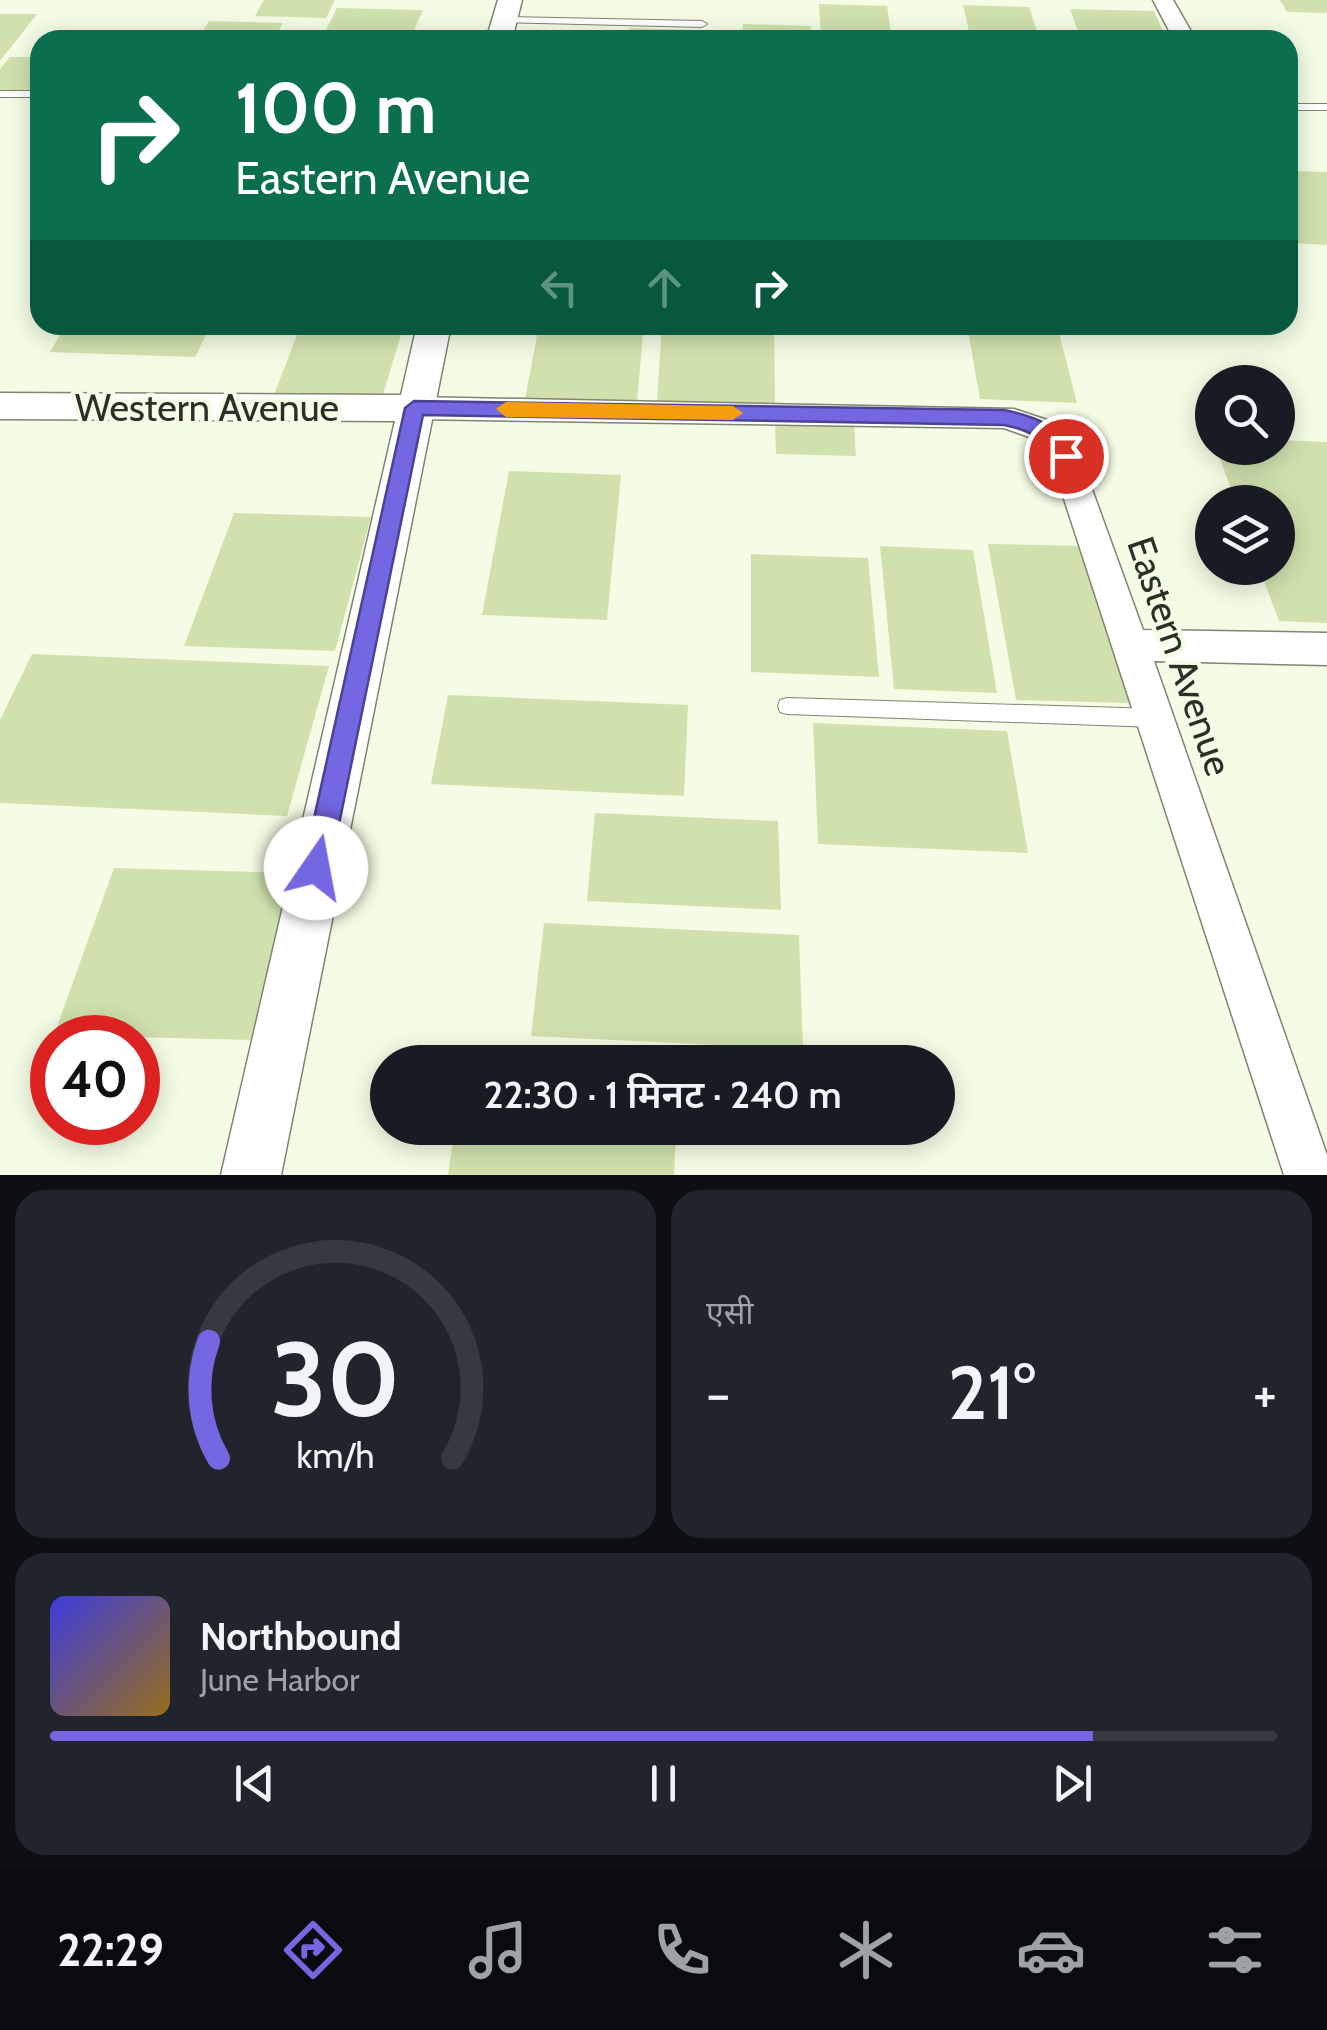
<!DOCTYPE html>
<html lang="hi">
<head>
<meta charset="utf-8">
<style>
	body { margin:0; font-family:Cabin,"Noto Sans Devanagari",sans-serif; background:#20242c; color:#f1f3f6; height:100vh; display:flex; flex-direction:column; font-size:38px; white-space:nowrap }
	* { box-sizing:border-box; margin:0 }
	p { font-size:32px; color:#9ea1a6 }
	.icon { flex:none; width:55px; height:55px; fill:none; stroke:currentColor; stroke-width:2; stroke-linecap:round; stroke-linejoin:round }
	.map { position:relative; height:1175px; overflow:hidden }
	.panel { display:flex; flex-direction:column; gap:15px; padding:15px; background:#0d0f14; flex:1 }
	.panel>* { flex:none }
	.top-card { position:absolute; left:30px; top:30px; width:1268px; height:305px; border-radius:30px; box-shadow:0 5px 25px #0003; background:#0b6e4f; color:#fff; overflow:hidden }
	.fabs { position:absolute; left:1195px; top:365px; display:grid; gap:20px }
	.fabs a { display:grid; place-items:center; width:100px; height:100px; border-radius:50%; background:#171b24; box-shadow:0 5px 25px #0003; font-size:50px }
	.speed { position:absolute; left:30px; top:1015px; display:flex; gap:20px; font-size:50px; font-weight:700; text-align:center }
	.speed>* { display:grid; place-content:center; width:130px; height:130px; border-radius:50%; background:#171b24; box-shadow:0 5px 25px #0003; line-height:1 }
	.speed .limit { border:15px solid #d22; background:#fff; color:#111 }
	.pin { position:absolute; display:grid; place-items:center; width:85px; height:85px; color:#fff; margin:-42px; border:5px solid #fff; border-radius:50%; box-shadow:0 2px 10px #0007 }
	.me { position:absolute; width:110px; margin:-55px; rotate:12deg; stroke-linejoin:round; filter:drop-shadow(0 0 8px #0008) }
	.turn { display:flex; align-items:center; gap:35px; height:210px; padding:0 40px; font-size:45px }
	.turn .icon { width:130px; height:130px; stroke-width:2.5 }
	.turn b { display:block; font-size:70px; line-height:85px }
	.lanes { display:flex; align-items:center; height:95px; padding:0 40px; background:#0003; justify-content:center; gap:50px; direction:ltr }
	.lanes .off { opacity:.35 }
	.big { font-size:75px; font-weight:600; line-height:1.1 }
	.panel .card { flex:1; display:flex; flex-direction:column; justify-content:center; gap:15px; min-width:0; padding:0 35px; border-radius:30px; background:#20242c }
	.panel .dial { align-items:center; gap:0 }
	.dial svg { height:260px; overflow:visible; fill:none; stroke:#363941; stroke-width:7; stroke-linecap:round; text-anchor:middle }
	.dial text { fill:#f1f3f6; stroke:none }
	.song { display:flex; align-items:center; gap:30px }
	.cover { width:120px; height:120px; border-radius:15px; background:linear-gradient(135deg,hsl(240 70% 55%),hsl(40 70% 35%)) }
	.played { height:10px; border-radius:5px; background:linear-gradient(90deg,#7367e2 85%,#363941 85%) }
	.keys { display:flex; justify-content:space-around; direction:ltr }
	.heat { display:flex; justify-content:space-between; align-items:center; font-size:55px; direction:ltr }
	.panel .tiles { flex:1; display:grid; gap:15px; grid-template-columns:1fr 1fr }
	.card:last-child { grid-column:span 2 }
	.trip { position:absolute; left:370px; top:1045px; width:585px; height:100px; border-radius:50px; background:#171b24; box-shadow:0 5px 25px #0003; font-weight:600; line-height:100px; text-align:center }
	.menu { display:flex; height:160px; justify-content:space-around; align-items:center; background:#090b0e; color:#9ea1a6 }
	.menu .icon { width:70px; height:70px }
	.menu .active { color:#7367e2 }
	.menu b { font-size:45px; color:#f1f3f6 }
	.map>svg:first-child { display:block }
	.building { fill:#d0e1ae }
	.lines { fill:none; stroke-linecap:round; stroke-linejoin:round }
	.service-casing { stroke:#7e8570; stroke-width:2 }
	.minor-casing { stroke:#7e8570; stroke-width:3 }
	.tertiary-casing { stroke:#7e8570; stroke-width:3 }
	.service { fill:#fff; fill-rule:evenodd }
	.minor { fill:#fff; fill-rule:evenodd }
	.tertiary { fill:#fff; fill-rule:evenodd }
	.route { fill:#7367e2; stroke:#4b4393; stroke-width:2.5 }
	.slow { fill:#f59e0b }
	.labels { text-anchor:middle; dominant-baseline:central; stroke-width:9; stroke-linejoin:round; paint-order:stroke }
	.street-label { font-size:38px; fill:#2c2f27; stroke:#f4fce5 }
</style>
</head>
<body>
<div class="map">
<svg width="1327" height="1175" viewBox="0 0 1327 1175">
	<rect width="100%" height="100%" fill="#f4fce5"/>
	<path class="building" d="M264 0H335L326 18 255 16Z
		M1280 0H1327V13L1287 12Z
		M819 4 887 6 892 40H821Z
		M963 5 1029 7 1040 40H971Z
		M337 8 423 10 410 40H321Z
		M1070 9 1154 11 1167 40H1081Z
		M0 14H37L0 61Z
		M209 21 283 23 273 40H197Z
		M743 24 811 26 812 40H743Z
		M629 28 729 31V40H627Z
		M10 57H40V92H0V69Z
		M1288 171 1327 172V245L1294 243 1288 231Z
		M66 325H211L195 357 50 352Z
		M301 325H404L381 401 273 397Z
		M662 325H774L775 404 657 401Z
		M814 325H897L898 332 814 329Z
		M967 325H1057L1077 403 980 399Z
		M1076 325H1140L1143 334 1078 332Z
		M538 330 643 333 637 403 525 399Z
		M775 422 854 424 856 456 776 454Z
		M1278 440 1327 442V623L1279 621 1259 568H1278V502H1236L1216 448H1278Z
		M509 471 621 475 607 620 482 615Z
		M234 513 371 517 335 651 184 646Z
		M988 544 1086 546 1130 703 1016 700Z
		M880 546 973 550 997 693 894 689Z
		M751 554 868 558 879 677 751 672Z
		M32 654 329 666 287 816 0 803V720Z
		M448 695 688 705 684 796 431 784Z
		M813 723 1007 731 1028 853 818 844Z
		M595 813 778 821 781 910 587 901Z
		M114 868 294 873 253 1040 54 1035Z
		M544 923 799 935 803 1049 531 1036Z
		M455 1128H676L674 1175H448Z"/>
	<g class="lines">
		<g class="service-casing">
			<path id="service" d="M505 17 702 21 707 24 702 27 501 22 500 20Z
				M0 91H40V97H0Z
				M1288 104H1327V110H1288Z
				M787 698 1156 709 1163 712 1166 718 1163 724 1156 727 787 714 780 712 778 706 780 700Z"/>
		</g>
		<g class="minor-casing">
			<path id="minor" d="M1153 0H1173L1196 40H1174Z
				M415 397 1014 409 1050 421 1077 448 1143 630 1327 633V665L1154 661 1327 1155V1175H1284L1051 459 1029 437 1004 428 415 419 404 416 400 408 404 400Z"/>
		</g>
		<g class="tertiary-casing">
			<path id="tertiary" d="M498 0H522L512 40H486Z
				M417 325H451L281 1175H221L395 421 0 419V393L401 395Z"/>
		</g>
		<use href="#service" class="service"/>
		<use href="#minor" class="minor"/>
		<use href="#tertiary" class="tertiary"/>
	</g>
	<path class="route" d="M414 401 1004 410C1038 417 1058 425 1076 456L1066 463 1058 461C1044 438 1030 430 1004 425L423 415 330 868 326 878 316 882 307 878 303 868 405 408Z"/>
	<path class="slow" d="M506 402 733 406 743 413 733 420 506 417 496 409Z"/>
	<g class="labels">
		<g class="street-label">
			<text x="207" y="407">Western Avenue</text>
			<text transform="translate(1180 656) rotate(71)">Eastern Avenue</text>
		</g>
	</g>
</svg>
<div class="fabs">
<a><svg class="icon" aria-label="search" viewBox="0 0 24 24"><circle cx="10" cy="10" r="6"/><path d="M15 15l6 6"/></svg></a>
<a><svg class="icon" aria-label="layers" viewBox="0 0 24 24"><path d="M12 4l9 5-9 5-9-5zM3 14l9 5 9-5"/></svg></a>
</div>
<div class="speed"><div class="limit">40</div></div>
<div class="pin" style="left:1066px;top:456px;background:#d93025"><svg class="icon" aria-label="arrive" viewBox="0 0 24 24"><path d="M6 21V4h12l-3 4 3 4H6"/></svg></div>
<svg class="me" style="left:316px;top:868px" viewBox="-20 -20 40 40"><circle r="19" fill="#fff"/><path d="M0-13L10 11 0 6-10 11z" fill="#7367e2"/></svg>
<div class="trip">22:30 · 1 मिनट · 240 m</div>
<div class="top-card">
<div class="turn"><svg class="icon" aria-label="right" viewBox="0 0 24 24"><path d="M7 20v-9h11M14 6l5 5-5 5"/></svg><div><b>100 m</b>Eastern Avenue</div></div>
<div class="lanes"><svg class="icon off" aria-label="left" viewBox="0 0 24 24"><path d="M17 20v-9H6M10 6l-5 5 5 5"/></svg><svg class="icon off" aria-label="ahead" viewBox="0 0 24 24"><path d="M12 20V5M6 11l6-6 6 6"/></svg><svg class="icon" aria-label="right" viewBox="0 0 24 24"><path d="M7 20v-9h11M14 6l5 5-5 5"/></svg></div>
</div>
</div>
<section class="panel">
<div class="tiles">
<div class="card dial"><svg viewBox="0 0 100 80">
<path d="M14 69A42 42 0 1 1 86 69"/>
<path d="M14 69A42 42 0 0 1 11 33" stroke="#7367e2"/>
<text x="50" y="56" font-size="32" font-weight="700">30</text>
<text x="50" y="72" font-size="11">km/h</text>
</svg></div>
<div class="card"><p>एसी</p>
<div class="heat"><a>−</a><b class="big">21°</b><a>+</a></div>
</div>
<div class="card">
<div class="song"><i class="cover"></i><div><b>Northbound</b><p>June Harbor</p></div></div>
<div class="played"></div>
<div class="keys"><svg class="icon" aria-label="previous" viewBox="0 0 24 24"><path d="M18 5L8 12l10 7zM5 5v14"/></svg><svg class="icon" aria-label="pause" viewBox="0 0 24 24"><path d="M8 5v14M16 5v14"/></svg><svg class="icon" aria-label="next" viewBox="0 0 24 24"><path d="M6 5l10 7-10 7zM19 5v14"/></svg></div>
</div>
</div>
</section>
<nav class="menu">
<b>22:29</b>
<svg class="icon active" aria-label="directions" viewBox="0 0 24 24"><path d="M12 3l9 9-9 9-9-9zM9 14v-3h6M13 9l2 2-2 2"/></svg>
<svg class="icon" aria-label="music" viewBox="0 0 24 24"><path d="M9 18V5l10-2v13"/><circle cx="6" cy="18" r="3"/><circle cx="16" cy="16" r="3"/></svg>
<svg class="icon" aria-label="phone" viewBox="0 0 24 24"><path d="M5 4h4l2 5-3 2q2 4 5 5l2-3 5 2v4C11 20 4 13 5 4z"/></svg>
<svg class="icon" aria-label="climate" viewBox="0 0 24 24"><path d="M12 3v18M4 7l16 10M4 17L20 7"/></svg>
<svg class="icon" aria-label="car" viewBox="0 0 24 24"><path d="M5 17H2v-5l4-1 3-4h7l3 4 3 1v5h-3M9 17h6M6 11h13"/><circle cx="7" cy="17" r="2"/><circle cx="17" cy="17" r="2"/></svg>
<svg class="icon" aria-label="filters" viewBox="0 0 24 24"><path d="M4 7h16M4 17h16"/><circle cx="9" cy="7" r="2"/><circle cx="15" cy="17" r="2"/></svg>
</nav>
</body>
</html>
